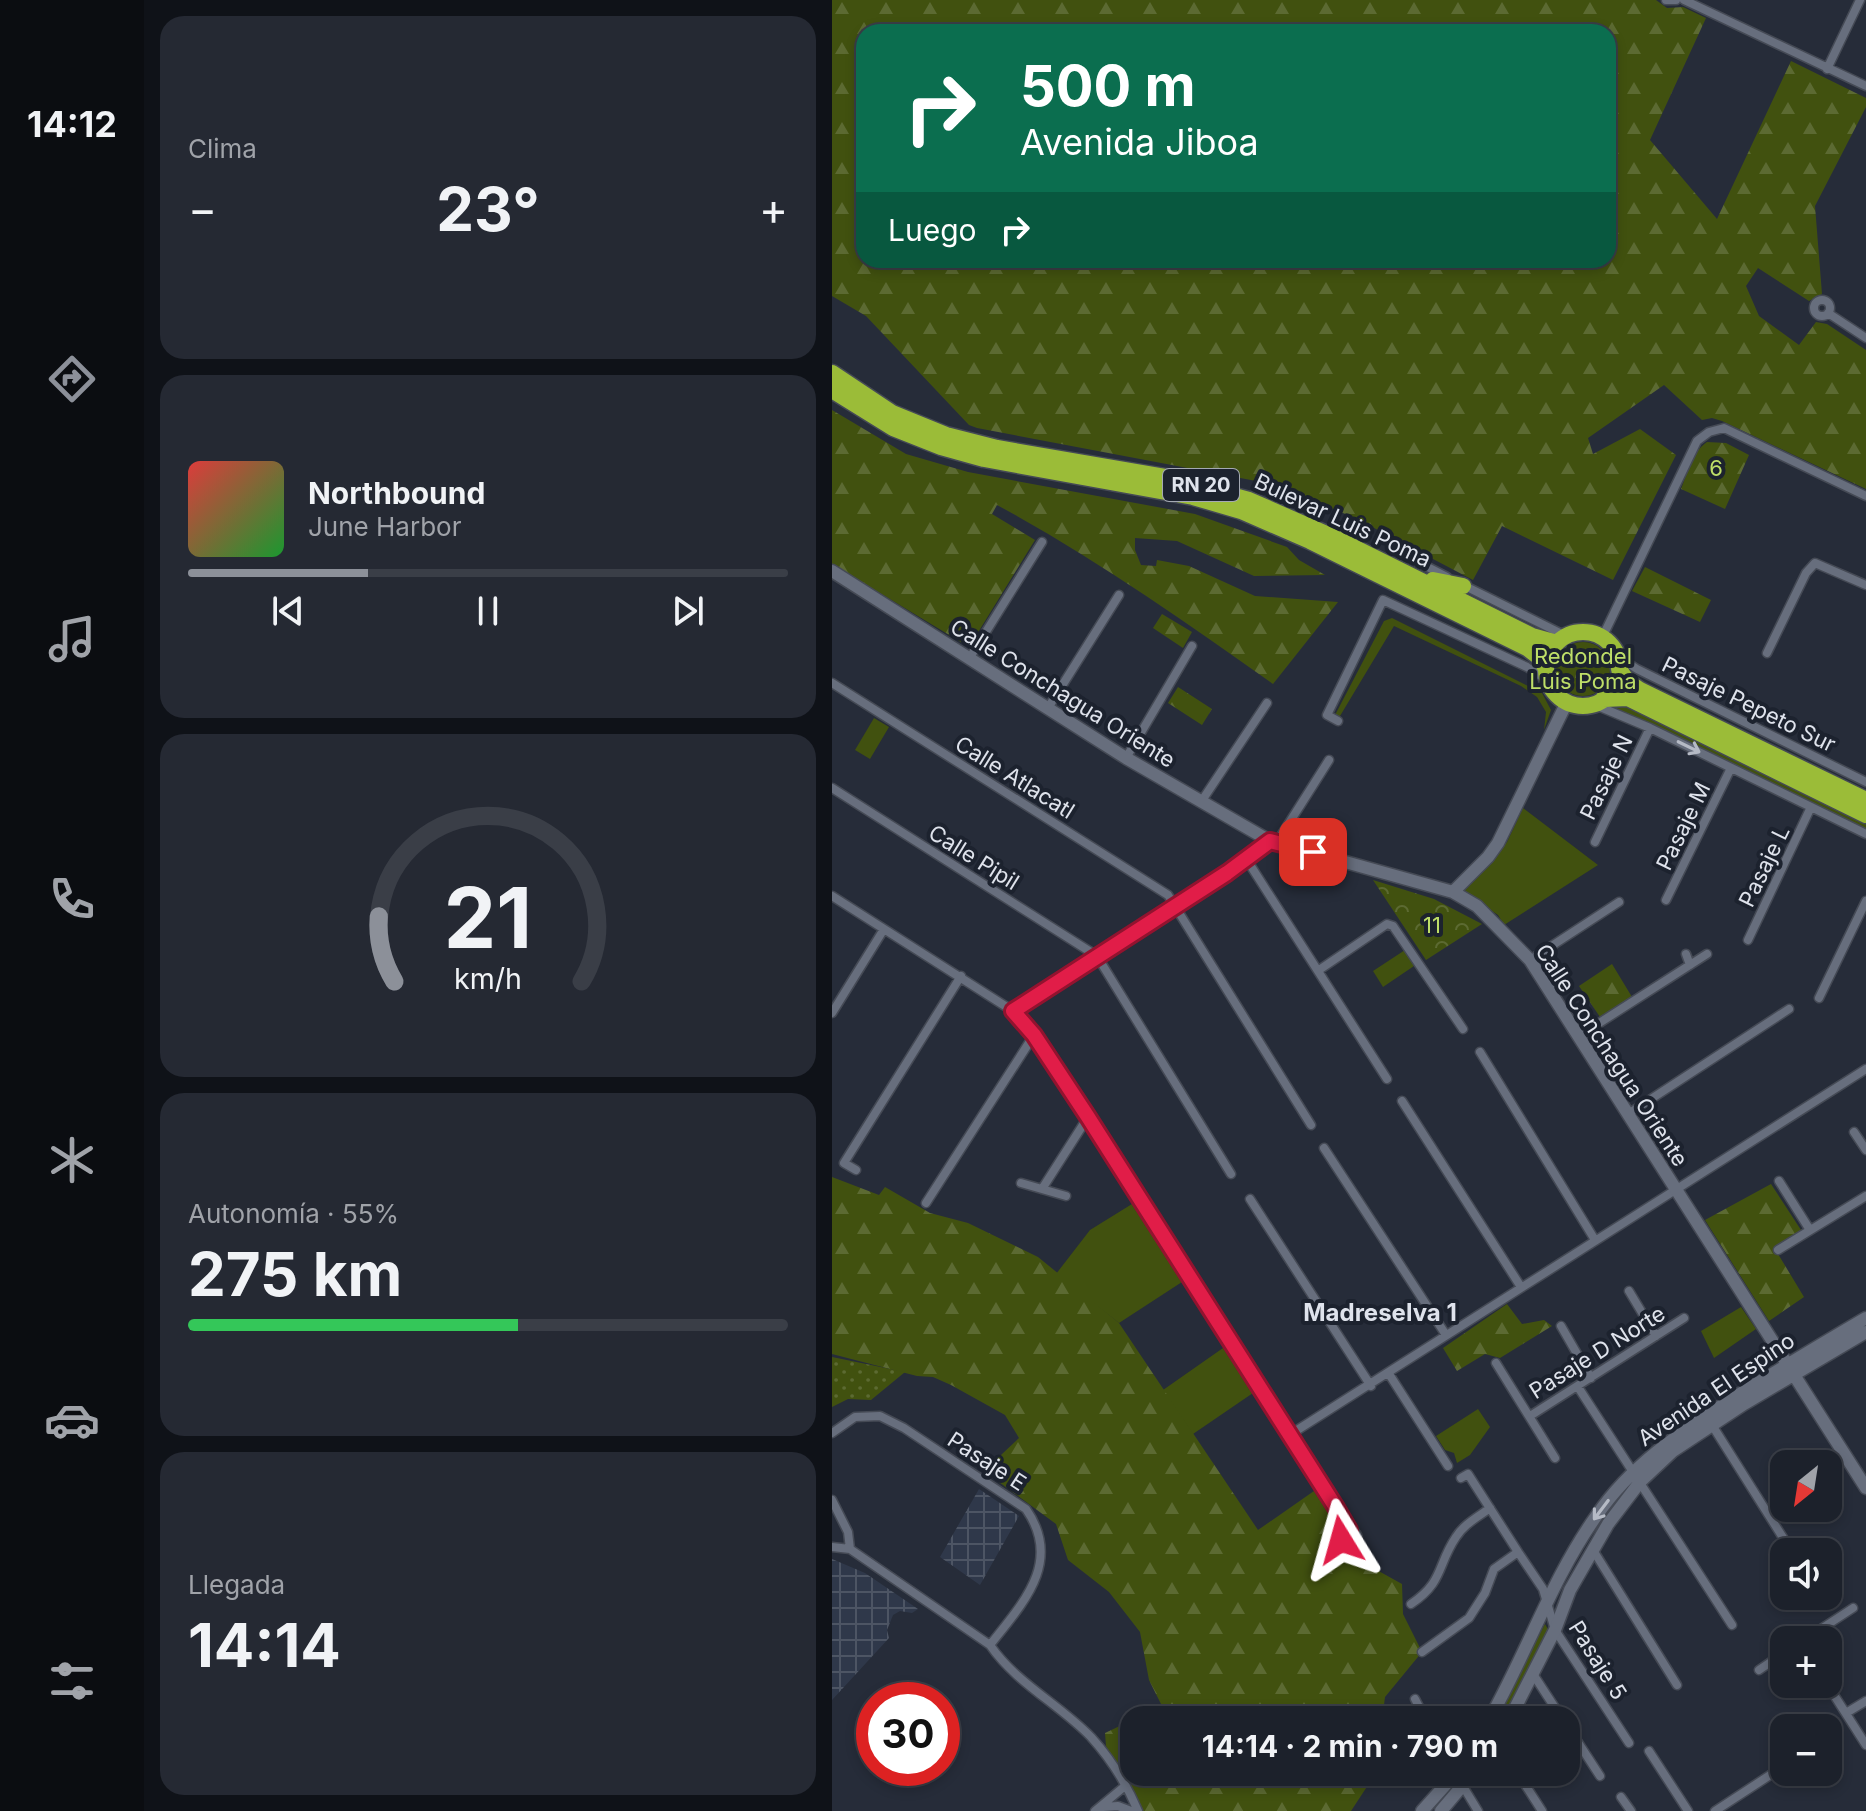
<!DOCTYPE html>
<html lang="es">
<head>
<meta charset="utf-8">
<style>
	body { margin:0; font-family:Inter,sans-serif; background:#252933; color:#f1f3f6; height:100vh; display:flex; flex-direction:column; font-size:30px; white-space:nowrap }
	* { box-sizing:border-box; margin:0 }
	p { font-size:26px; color:#a0a3a9 }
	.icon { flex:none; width:44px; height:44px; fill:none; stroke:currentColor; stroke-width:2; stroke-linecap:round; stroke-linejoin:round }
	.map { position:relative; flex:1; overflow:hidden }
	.drawer { display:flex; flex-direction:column; gap:16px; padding:16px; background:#0f1218; width:688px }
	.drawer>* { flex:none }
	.banner { position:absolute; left:24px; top:24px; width:760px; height:244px; border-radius:24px; box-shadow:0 4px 12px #0003,0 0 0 2px #3a3e47; background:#0b6e4f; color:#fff; overflow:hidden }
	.needle { width:52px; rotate:210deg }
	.buttons { position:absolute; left:938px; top:1450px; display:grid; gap:16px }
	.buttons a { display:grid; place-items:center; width:72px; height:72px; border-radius:16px; background:#1c212b; box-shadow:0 4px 12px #0003,0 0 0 2px #3a3e47; font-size:40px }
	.speed { position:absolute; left:24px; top:1682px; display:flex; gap:16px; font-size:40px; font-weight:700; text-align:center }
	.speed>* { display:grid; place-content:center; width:104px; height:104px; border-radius:50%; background:#1c212b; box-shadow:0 4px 12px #0003,0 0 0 2px #3a3e47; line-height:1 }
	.speed .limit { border:12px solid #d22; background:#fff; color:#111 }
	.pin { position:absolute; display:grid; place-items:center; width:68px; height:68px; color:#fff; margin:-34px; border-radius:16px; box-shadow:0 4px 12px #0006 }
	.me { position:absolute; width:88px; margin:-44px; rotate:352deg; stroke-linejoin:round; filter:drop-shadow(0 0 6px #0008) }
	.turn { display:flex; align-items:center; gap:28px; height:168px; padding:0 32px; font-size:36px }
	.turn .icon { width:104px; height:104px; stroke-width:2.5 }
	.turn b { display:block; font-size:56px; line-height:68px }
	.then { display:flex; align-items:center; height:76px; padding:0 32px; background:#0003; gap:16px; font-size:30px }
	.big { font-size:60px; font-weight:700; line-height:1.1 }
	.drawer .widget { flex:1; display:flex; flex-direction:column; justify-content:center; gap:12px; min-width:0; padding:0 28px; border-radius:24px; background:#252933 }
	.drawer .dial { align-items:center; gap:0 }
	.dial svg { height:208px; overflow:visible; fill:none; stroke:#3a3e47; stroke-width:7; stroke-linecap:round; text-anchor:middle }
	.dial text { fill:#f1f3f6; stroke:none }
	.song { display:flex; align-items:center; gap:24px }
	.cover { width:96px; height:96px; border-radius:12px; background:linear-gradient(135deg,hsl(0 70% 55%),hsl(130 70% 35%)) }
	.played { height:8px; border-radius:4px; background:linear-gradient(90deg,#8c9099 30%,#3a3e47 30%) }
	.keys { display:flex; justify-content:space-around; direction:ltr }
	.heat { display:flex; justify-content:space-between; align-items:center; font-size:44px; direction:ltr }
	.charge { height:12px; border-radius:6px; background:linear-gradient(90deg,#34c759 55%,#3a3e47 0) }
	.trip { position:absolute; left:288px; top:1706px; width:460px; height:80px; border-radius:24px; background:#1c212b; box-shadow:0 4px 12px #0003,0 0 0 2px #3a3e47; font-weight:700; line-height:80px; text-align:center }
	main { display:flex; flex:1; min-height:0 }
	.menu { display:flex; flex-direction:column; width:144px; justify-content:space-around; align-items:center; background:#0b0d11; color:#a0a3a9 }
	.menu .icon { width:56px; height:56px }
	.menu .current { color:#8c9099 }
	.menu b { font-size:36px; color:#f1f3f6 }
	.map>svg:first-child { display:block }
	.industrial { fill:url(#industrial-grid) }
	.grass { fill:#41510f }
	.forest { fill:url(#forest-firs); fill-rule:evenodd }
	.park { fill:url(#park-crowns) }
	.garden { fill:url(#garden-dots) }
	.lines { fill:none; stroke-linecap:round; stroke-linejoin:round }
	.street-casing { stroke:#454a55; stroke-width:11 }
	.secondary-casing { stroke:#454a55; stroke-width:15 }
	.highway-casing { stroke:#454a55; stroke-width:19 }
	.street { stroke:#676e7d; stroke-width:8 }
	.secondary { stroke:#676e7d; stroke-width:12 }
	.highway { stroke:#9bbc38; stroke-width:16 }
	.oneway { stroke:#b5bac5 }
	.route-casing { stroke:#92132f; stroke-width:20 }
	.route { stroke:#e11d48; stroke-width:14 }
	.labels { text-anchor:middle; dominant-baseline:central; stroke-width:8; stroke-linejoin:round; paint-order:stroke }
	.shield { fill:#1c222e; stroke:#a4a9b3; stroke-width:2 }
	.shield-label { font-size:20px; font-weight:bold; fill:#dfe3ec }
	.park-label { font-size:22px; fill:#bede68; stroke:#1c222e }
	.street-label { font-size:22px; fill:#dfe3ec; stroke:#1c222e }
	.neighbourhood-label { font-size:24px; font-weight:bold; fill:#dfe3ec; stroke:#1c222e }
</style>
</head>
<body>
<main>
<nav class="menu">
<b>14:12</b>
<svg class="icon current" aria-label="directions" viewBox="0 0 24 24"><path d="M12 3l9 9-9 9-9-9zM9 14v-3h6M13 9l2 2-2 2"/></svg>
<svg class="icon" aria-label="music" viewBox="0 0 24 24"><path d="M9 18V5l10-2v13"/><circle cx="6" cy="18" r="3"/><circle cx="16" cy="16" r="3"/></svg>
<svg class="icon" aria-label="phone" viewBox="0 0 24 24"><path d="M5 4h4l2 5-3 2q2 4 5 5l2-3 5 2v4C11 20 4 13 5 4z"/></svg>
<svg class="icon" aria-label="climate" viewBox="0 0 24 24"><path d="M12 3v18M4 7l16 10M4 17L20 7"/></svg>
<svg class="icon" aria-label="car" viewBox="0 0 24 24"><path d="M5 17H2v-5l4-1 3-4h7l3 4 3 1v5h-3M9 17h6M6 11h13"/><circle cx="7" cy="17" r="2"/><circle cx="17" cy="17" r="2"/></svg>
<svg class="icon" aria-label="filters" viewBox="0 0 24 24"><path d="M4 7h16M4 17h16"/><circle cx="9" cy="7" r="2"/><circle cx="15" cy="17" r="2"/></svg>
</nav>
<section class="drawer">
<div class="widget"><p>Clima</p>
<div class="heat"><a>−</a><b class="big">23°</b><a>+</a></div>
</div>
<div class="widget">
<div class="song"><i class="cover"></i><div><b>Northbound</b><p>June Harbor</p></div></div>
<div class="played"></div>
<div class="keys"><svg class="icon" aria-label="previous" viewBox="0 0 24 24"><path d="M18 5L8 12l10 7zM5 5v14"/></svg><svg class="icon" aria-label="pause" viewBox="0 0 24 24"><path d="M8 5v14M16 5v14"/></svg><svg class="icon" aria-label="next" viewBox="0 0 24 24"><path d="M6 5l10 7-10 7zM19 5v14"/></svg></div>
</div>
<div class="widget dial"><svg viewBox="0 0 100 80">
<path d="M14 69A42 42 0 1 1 86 69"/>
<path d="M14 69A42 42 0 0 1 8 44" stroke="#8c9099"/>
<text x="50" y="56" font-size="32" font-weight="700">21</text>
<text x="50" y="72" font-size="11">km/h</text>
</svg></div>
<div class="widget"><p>Autonomía · 55%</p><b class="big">275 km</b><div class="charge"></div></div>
<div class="widget"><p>Llegada</p><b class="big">14:14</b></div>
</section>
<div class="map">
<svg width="1034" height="1811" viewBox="0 0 1034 1811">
	<defs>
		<pattern id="industrial-grid" width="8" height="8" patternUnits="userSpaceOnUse" patternTransform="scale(2)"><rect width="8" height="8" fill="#2f384a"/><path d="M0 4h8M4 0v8" fill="none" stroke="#4d5564"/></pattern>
		<pattern id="forest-firs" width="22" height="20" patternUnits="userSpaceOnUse" patternTransform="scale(2)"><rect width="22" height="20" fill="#41510f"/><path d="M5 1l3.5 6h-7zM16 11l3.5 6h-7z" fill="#5c6a32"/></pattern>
		<pattern id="park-crowns" width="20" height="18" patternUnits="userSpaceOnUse" patternTransform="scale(2)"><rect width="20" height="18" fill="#41510f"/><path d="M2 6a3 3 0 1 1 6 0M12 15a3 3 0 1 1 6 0" fill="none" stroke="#5c6a32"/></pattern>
		<pattern id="garden-dots" width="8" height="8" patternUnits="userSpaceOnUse" patternTransform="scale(2)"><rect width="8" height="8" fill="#41510f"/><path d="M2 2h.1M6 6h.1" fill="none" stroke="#5c6a32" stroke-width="1.8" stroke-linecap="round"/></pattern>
	</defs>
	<rect width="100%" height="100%" fill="#262c39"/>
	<path class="industrial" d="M147 1489 187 1516 148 1585 108 1557Z
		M0 1559 33 1573 86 1609 80 1613 68 1611 61 1615 55 1630 57 1638 0 1700Z"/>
	<path class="grass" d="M560 618 710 693 719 710 712 730 714 712 705 697 689 686 562 626 508 716 502 717 552 621Z
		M776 706H792L1034 824V833Z
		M42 718 57 727 38 759 23 750Z
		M691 808 766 865 672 925 666 915 634 894 633 889 675 842Z
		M573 950 582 966 551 987 541 971Z
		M300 1204 350 1282 287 1323 224 1274 258 1230Z
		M909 1307 924 1329 882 1358 869 1331Z
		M391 1348 421 1393 361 1434 331 1390Z
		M646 1409 658 1427 638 1455 625 1463 622 1453 613 1450 604 1436Z
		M713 1624 718 1633 670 1720H662Z"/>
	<path class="forest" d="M0 0H824L835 8 851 7 874 18 818 140 885 219 959 61 1034 98V107L983 206 990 294 977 301 926 268 914 286 927 316 967 345 984 322 995 324 1034 350V489L890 421 880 418 870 420 832 385 756 438 761 454 808 429 844 455 781 580 670 526 641 580 525 519 445 485 145 428 137 425 34 316 0 296ZM776 32V260H32V32Z
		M0 410 74 454 136 472 363 514 455 547 467 560 493 575 422 576 345 541 303 538V550L309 565 324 566 325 560 357 566 423 596 506 602 441 684C352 621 261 557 165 505L160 514 203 540 137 647 0 564Z
		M875 442 894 443 917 455 893 509 849 489C856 472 860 452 875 442Z
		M813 567 879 600 868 622 800 591Z
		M330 614 360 632 351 648 321 628Z
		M346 687 380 709 370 725 336 703Z
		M780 964 800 997 768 1017 747 986Z
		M0 1177 47 1195 53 1187 98 1213 136 1223 206 1257 287 1323 426 1530 482 1491 506 1528 503 1537 507 1549 570 1584 571 1614 590 1652 553 1697 550 1720H302V1772H541L540 1779 519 1811H311L274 1746 273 1733 330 1706 317 1680 308 1632 277 1592 236 1560 224 1524 152 1471 187 1438 173 1415 119 1385 101 1377 85 1376 0 1354Z
		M939 1184 969 1230 943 1249 972 1297 937 1321 873 1220Z
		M675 1304 690 1324 712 1320 720 1326 668 1358 653 1354 625 1371 611 1348Z"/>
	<path class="park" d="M724 669a27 27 0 1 1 54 0a27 27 0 1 1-54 0Z
		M541 880 602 899 650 924 594 960Z"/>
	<path class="garden" d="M0 1357 73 1372 39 1400 16 1399 0 1407Z"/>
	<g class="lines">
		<g class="street-casing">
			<path id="street" d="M834 0H844
				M852 0 1034 86
				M995 69 1028 0
				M982 308a8 8 0 1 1 16 0a8 8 0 1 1-16 0Z
				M996 313 1034 338
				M580 559 615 577
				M631 585 734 636
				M770 638 865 441 877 432 892 428 1034 496
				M935 653 974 573 983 563 1034 585
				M785 656 805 669 1034 782
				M137 659 210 542
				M0 683 336 895 479 1125
				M761 704 818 728 1034 834
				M216 708 287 595
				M506 721 495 715 551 600 695 667 716 681
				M294 758 360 646
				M0 788 265 956 399 1174
				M369 802 435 703
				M445 842 497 760
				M763 842 818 728
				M415 860 555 1079
				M0 896 181 1011 202 1035 459 1434 517 1530
				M834 900 899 768
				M916 940 979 807
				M854 954 858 965
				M698 960 787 902
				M487 970 555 924 561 926 631 1029
				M987 998 1034 901
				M181 1011 415 860 438 841
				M0 1013 52 929
				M747 1036 875 954
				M648 1052 763 1240
				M570 1101 689 1287
				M796 1114 957 1009
				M1022 1132 1034 1150
				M492 1148 614 1335
				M24 1170 12 1163 129 976
				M947 1181 978 1230
				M189 1183 234 1196
				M210 1189 256 1117
				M418 1199 539 1386
				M94 1203 202 1035
				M946 1250 1034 1196
				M797 1291 824 1336
				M729 1326 759 1378
				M664 1363 723 1458
				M557 1374 616 1466
				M746 1387 900 1625
				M698 1416 852 1318
				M880 1425 960 1552
				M0 1433 23 1417 48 1416 72 1428 194 1509C231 1562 191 1603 158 1645
				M459 1434 1034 1069
				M629 1478 636 1474 686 1552
				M0 1500 16 1532 18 1549
				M508 1539a9 9 0 1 1 18 0a9 9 0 1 1-18 0Z
				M0 1547 18 1549 158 1645C184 1683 227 1704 259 1737 278 1758 295 1785 306 1811
				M761 1550 845 1685
				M579 1604C612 1582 605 1565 624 1537 632 1524 646 1517 658 1508
				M972 1640 1021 1608
				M590 1652 637 1618 653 1593 662 1569 686 1552 711 1589 723 1630 797 1743
				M927 1670 952 1653
				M701 1674 731 1720
				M995 1684 1034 1745
				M583 1699 594 1720
				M1014 1713 1034 1701
				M734 1724 768 1776
				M817 1751 856 1811
				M685 1772 710 1811
				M629 1783 646 1811
				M789 1797 799 1811
				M271 1807 286 1806 299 1811
				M263 1811 293 1786
				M883 1811 952 1766"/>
		</g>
		<g class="secondary-casing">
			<path id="secondary" d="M0 571 294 758 438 841 621 892 645 906 698 960 1034 1488
				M621 892 656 857 666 843 735 702
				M657 1720C695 1653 720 1578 765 1515 799 1465 848 1433 898 1400 943 1372 988 1345 1034 1318
				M677 1720 723 1630 738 1590 776 1524 808 1482 841 1451 912 1404 1034 1332
				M590 1811 625 1772
				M609 1811 642 1772"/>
		</g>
		<g class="highway-casing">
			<path id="highway" d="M0 373 60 413 114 435 165 448 333 477 417 500 499 536 700 636 725 643
				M0 390 61 428 109 447 152 459 361 497 409 511 478 541 695 648 708 658 714 669
				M601 580 631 586
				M714 669a37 37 0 1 1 74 0a37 37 0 1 1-74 0Z
				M787 669 795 681 808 690 1034 800
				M771 699 796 698 1034 815"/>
		</g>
		<use href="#street" class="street"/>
		<use href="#secondary" class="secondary"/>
		<use href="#highway" class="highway"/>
	</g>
	<defs><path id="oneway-shaft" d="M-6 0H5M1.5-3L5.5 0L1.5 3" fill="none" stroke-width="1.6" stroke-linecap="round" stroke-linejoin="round" transform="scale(2)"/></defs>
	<g class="oneway">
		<use href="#oneway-shaft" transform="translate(857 747) rotate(26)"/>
		<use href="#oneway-shaft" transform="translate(769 1510) rotate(127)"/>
	</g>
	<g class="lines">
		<g class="route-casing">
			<path id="route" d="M481 852 438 841 395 873 181 1011 202 1035 256 1117 503 1506 517 1530 511 1532 509 1540"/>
		</g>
		<use href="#route" class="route"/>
	</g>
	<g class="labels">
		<rect class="shield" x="331" y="469" width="76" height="32" rx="6"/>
		<g class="shield-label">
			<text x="369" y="485">RN 20</text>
		</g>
		<g class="park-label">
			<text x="884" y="468">6</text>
			<text x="751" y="656">Redondel<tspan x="751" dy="25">Luis Poma</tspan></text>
			<text x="600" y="925">11</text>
		</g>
		<g class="street-label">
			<text transform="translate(511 520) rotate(25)">Bulevar Luis Poma</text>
			<text transform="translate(231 693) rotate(32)">Calle Conchagua Oriente</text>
			<text transform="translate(917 704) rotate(26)">Pasaje Pepeto Sur</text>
			<text transform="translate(183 777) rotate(32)">Calle Atlacatl</text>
			<text transform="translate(774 777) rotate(-64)">Pasaje N</text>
			<text transform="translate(851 826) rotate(-64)">Pasaje M</text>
			<text transform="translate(142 857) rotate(32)">Calle Pipil</text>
			<text transform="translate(932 866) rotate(-64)">Pasaje L</text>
			<text transform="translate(780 1055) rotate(57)">Calle Conchagua Oriente</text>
			<text transform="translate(765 1352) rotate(-32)">Pasaje D Norte</text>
			<text transform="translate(884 1389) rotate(-34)">Avenida El Espino</text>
			<text transform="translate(155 1461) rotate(33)">Pasaje E</text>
			<text transform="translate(766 1660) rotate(58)">Pasaje 5</text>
		</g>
		<g class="neighbourhood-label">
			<text x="548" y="1312">Madreselva 1</text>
		</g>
	</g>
</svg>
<div class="buttons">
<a><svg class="needle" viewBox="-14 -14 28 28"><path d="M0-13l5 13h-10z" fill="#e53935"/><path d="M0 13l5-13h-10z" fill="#a0a3a9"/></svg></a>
<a><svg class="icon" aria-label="sound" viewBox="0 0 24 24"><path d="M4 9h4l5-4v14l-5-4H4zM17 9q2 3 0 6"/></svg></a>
<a>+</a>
<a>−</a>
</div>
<div class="speed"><div class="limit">30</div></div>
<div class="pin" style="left:481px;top:852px;background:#d93025"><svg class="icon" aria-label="arrive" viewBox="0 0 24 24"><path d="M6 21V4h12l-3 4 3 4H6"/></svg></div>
<svg class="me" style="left:509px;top:1540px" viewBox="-20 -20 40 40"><path d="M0-17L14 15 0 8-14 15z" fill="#e11d48" stroke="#fff" stroke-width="4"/></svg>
<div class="trip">14:14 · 2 min · 790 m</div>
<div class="banner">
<div class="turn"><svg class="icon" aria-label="right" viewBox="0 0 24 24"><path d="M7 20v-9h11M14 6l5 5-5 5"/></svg><div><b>500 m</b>Avenida Jiboa</div></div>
<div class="then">Luego<svg class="icon" aria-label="right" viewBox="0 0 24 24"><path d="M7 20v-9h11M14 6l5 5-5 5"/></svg></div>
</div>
</div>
</main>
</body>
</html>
